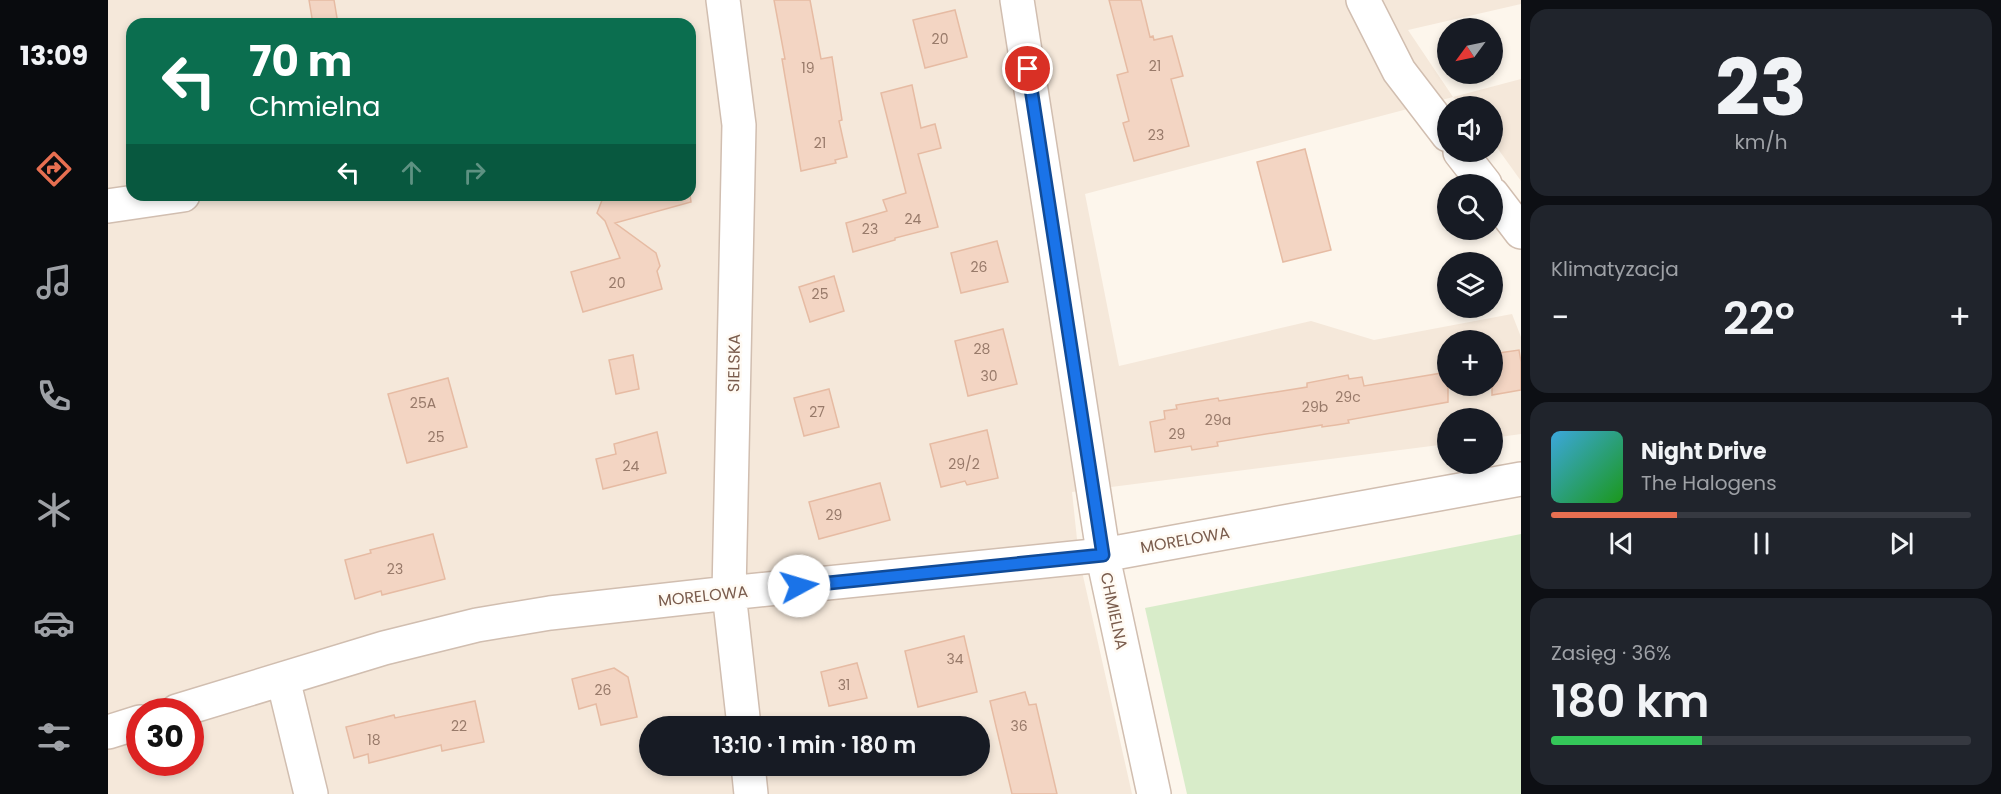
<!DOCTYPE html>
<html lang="pl">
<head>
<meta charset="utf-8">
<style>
	body { margin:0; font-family:Poppins,sans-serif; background:#20242c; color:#f1f3f6; height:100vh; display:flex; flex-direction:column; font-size:22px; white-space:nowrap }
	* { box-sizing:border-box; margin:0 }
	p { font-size:20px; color:#9ea1a6 }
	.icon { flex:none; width:33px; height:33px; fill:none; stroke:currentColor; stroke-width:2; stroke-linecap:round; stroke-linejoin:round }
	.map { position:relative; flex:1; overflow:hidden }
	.sheet { display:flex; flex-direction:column; gap:9px; padding:9px; background:#0d0f14; width:480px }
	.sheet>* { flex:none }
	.top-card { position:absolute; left:18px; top:18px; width:570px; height:183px; border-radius:18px; box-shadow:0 3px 9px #0003; background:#0b6e4f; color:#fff; overflow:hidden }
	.needle { width:39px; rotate:237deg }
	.controls { position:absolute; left:1329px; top:18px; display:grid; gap:12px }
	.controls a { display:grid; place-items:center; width:66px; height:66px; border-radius:50%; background:#171b24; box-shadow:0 3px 9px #0003; font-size:30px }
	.speed { position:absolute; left:18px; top:698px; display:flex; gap:12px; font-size:30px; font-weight:700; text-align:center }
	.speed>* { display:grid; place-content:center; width:78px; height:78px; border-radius:50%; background:#171b24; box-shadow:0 3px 9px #0003; line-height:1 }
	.speed .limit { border:9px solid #d22; background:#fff; color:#111 }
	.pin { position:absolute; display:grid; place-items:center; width:51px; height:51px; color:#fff; margin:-26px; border:3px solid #fff; border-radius:50%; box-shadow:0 2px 6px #0007 }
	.me { position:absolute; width:66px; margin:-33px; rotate:84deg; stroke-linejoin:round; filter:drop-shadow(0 0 4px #0008) }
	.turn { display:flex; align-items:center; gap:21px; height:126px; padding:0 24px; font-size:27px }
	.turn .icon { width:78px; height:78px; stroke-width:2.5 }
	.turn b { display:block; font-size:42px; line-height:51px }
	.lanes { display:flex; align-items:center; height:57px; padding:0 24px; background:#0003; justify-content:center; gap:30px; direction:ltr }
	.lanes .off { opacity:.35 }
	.big { font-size:45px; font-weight:600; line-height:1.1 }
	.sheet .tile { flex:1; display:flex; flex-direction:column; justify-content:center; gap:9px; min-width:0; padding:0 21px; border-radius:18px; background:#20242c }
	.sheet .dial { align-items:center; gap:0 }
	.dial b { font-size:78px; line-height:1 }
	.song { display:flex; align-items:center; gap:18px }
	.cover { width:72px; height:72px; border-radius:9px; background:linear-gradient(135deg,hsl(200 70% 55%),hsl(120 70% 35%)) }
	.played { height:6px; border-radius:3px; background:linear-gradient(90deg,#e76f51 30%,#363941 30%) }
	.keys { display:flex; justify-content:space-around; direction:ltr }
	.heat { display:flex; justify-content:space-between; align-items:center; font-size:33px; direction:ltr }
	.charge { height:9px; border-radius:4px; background:linear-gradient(90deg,#34c759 36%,#363941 0) }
	.trip { position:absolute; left:531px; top:716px; width:351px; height:60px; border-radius:30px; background:#171b24; box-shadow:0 3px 9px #0003; font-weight:600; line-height:60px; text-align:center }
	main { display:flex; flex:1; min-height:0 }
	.menu { display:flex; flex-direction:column; width:108px; justify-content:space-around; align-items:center; background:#090b0e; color:#9ea1a6 }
	.menu .icon { width:42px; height:42px }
	.menu .on { color:#e76f51 }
	.menu b { font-size:27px; color:#f1f3f6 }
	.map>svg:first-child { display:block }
	.residential { fill:#f5e8da; fill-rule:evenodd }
	.green { fill:#d8ecc9 }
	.building { fill:#f3d5c3; stroke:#e6bba3; stroke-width:1.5 }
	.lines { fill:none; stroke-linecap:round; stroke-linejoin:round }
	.minor-casing { stroke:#d1beb0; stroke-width:36 }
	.minor { stroke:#fff; stroke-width:33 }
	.route-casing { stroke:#114b97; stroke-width:15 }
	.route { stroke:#1a73e8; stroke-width:10 }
	.labels { text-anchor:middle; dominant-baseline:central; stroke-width:5; stroke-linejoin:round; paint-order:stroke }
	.number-label { font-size:14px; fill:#987a6a }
	.street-label { font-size:16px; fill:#7a5c4d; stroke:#fffaf3 }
</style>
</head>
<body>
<main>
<nav class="menu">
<b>13:09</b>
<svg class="icon on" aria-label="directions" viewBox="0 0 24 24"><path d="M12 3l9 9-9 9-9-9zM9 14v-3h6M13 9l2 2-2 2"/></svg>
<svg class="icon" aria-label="music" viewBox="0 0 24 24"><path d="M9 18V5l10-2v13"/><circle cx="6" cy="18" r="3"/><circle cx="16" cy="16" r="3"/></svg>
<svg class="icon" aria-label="phone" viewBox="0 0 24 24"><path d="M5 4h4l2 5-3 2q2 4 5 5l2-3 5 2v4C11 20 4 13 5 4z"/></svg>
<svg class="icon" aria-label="climate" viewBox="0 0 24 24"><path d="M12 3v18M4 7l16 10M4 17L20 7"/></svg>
<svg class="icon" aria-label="car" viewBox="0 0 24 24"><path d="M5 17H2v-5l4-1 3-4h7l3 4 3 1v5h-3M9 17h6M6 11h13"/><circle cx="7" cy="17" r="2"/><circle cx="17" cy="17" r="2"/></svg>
<svg class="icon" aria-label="filters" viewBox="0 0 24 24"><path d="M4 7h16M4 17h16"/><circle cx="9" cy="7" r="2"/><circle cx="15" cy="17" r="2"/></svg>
</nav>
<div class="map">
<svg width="1413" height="794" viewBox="0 0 1413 794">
	<rect width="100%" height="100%" fill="#fdf6ec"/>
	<path class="residential" d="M0 0H1413V4L1300 30 1345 97 1413 79V181L1385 142 1384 106H1354L1345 97 977 194 1011 366 1203 321 1266 340 1404 314 1413 337V434L1385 438 1384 418H1340L1339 444 964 492 971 558 1024 794H0ZM24 24H582V195H24ZM1340 340H1384V386H1340ZM32 711H82V762H32ZM542 726H872V765H542Z"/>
	<path class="green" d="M1413 534V794H1079L1037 608Z"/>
	<path class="building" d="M201 0H226L230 24H205Z
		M666 0H702L713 59 724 57 734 120 731 121 739 157 727 160 728 163 693 171 674 59H677Z
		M1001 0H1033L1042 37 1045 36 1046 40 1064 36 1075 76 1063 79 1081 146 1026 161 1015 123 1021 121 1009 75 1020 72Z
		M847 10 859 57 817 68 805 20Z
		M804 85 813 128 827 124 833 148 810 154 830 227 787 238V240L745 252 738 223 779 211 775 200 798 193 773 93Z
		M1197 149 1223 250 1175 262 1149 162Z
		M496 195H582L583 202 507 223 548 253 552 266 549 271 554 289 475 312 463 272 512 258 497 221 489 213Z
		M889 241 900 282 853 293 843 253Z
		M726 276 736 311 702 322 691 287Z
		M895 329 909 384 860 396 847 341Z
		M1411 350 1413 362V390L1384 395V354Z
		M525 355 531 389 508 394 501 360Z
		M1340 372V402L1240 420 1241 423 1228 425 1214 427V425L1109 442 1110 446 1084 450 1083 446 1047 452 1042 422 1057 419 1056 411 1069 409 1068 405 1110 398 1111 401 1199 387V383L1240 375 1241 379 1254 377 1256 386Z
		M340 378 359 447 299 463 280 394Z
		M721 389 731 427 696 436 686 398Z
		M879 430 890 478 859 485 857 481 833 487 822 444Z
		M549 432 558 473 495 489 488 459 508 454 506 444Z
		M772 483 782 520 711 539 701 502Z
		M325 534 337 579 274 595 273 591 247 599 237 560 263 553 262 550Z
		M856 636 869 692 810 707 797 651Z
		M749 663 759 698 721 706 713 672Z
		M506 668 520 677 529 717 493 725 488 704 471 709 464 679Z
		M917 692 921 705 928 704 949 794H904L882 701Z
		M367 701 376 742 334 751 333 745 261 763 260 754 246 758 238 727 286 715 287 718Z"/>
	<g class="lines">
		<g class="minor-casing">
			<path id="minor" d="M615 0 631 125 621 593 636 726
				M909 0 998 571 1046 794
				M1255 0 1291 71 1340 135
				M1352 152 1377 184
				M1384 194 1413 232
				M0 206 75 195
				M175 679 203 794
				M69 711 276 648 369 625 442 613 621 593 995 555 1413 479
				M0 732 32 722
				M640 765 643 794"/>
		</g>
		<use href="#minor" class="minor"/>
	</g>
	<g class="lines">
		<g class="route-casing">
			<path id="route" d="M691 586 995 555 920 69"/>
		</g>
		<use href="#route" class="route"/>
	</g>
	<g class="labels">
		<g class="number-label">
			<text x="832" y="39">20</text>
			<text x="1047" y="66">21</text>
			<text x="700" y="68">19</text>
			<text x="1048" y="135">23</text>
			<text x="712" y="143">21</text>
			<text x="805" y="219">24</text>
			<text x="762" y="229">23</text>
			<text x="871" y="267">26</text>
			<text x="509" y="283">20</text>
			<text x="712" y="294">25</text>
			<text x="874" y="349">28</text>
			<text x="881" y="376">30</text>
			<text x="1240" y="397">29c</text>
			<text x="315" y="403">25A</text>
			<text x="1207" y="407">29b</text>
			<text x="709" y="412">27</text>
			<text x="1110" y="420">29a</text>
			<text x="1069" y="434">29</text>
			<text x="328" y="437">25</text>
			<text x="856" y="464">29/2</text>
			<text x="523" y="466">24</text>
			<text x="726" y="515">29</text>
			<text x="287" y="569">23</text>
			<text x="847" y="659">34</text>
			<text x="736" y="685">31</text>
			<text x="495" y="690">26</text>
			<text x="351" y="726">22</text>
			<text x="911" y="726">36</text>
			<text x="266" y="740">18</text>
		</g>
		<g class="street-label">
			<text transform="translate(626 363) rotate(-89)">SIELSKA</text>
			<text transform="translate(1077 540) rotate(-10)">MORELOWA</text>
			<text transform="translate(595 596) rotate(-6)">MORELOWA</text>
			<text transform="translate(1006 611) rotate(78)">CHMIELNA</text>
		</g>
	</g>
</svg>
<div class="controls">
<a><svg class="needle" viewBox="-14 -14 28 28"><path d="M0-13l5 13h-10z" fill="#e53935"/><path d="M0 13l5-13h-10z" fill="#9ea1a6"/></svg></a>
<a><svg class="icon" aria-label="sound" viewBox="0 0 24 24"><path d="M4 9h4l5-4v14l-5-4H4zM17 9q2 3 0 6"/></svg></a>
<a><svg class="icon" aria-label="search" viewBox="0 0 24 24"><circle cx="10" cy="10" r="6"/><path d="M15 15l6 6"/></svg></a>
<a><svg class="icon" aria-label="layers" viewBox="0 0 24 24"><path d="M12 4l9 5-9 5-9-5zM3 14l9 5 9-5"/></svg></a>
<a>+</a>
<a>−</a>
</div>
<div class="speed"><div class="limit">30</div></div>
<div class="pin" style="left:920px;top:69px;background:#d93025"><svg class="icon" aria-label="arrive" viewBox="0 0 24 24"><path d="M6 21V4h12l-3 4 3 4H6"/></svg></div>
<svg class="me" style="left:691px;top:586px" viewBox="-20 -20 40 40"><circle r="19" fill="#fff"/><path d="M0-13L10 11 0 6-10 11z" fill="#1a73e8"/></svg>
<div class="trip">13:10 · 1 min · 180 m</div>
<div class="top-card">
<div class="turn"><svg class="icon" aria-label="left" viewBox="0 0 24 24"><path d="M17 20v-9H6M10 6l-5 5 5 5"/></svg><div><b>70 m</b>Chmielna</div></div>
<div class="lanes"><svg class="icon" aria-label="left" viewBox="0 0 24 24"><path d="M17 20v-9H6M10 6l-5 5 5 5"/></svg><svg class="icon off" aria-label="ahead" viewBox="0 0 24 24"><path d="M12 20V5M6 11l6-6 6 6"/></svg><svg class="icon off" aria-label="right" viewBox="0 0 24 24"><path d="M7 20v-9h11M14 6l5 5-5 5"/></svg></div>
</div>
</div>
<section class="sheet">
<div class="tile dial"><b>23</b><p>km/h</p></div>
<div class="tile"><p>Klimatyzacja</p>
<div class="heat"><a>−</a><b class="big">22°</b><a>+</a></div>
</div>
<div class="tile">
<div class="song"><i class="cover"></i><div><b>Night Drive</b><p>The Halogens</p></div></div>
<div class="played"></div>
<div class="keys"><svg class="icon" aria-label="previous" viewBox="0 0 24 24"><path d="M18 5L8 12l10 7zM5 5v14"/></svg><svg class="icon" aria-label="pause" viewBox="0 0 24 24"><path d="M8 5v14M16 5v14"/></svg><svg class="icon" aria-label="next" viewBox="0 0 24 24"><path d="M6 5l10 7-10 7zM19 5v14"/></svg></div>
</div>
<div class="tile"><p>Zasięg · 36%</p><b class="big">180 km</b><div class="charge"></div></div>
</section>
</main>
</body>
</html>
